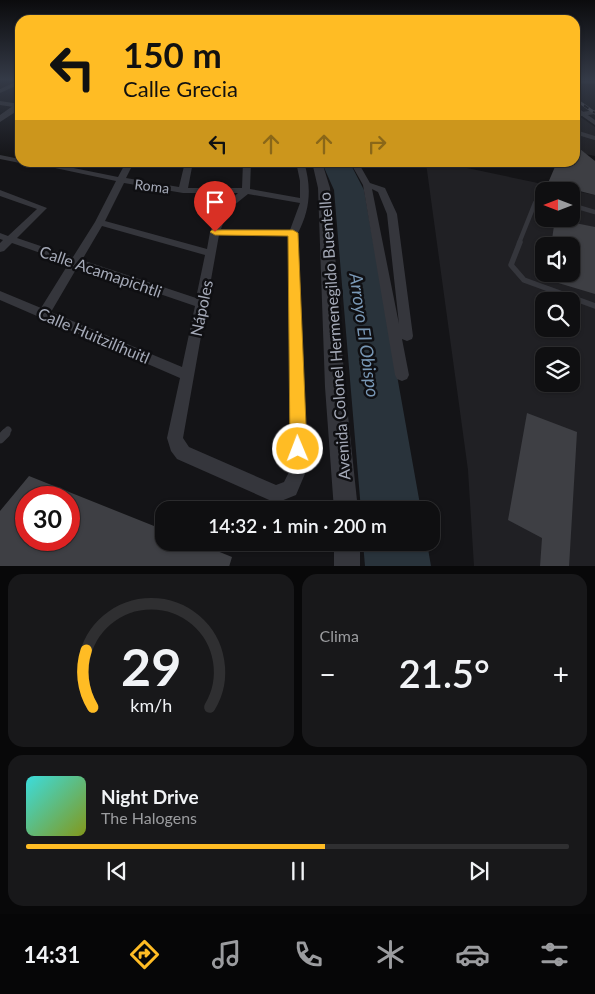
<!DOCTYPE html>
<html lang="es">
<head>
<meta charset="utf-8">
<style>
	body { margin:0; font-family:Lato,sans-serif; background:#18181a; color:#f1f3f6; height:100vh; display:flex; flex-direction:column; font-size:19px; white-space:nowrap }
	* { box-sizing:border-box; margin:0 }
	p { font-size:16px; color:#9b9c9f }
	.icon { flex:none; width:28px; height:28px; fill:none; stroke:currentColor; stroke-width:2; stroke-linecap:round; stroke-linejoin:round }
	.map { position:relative; height:566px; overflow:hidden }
	.drawer { display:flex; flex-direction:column; gap:8px; padding:8px; background:#080809; flex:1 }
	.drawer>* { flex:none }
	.guide { position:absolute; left:15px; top:15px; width:565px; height:152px; border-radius:15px; box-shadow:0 1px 4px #0004,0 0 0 1px #2f2f31; background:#ffbc24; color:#111; overflow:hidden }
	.needle { width:32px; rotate:270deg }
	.buttons { position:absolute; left:535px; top:182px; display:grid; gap:10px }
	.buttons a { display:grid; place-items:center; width:45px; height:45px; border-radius:10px; background:#0f0f11; box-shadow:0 1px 4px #0004,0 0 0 1px #2f2f31; font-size:25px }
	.speed { position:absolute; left:15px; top:486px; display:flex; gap:10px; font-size:25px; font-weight:700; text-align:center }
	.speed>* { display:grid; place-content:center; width:65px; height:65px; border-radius:50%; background:#0f0f11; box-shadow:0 1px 4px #0004,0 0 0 1px #2f2f31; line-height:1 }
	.speed .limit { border:8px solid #d22; background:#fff; color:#111 }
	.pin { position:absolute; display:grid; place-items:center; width:42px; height:42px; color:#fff; margin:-51px -21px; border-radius:50% 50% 50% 0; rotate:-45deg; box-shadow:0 0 5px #0007 }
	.pin .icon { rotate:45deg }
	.me { position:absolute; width:55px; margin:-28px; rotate:359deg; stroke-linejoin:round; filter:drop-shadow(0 0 4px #0008) }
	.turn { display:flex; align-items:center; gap:18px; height:105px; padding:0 25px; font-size:22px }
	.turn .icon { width:65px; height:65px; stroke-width:2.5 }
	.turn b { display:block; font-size:35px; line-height:42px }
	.lanes { display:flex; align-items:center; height:48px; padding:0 25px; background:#0003; justify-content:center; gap:25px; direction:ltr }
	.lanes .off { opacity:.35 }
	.big { font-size:38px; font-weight:600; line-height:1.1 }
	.drawer .card { flex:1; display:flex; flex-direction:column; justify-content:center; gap:8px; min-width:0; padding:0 18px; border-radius:15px; background:#18181a }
	.drawer .dial { align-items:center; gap:0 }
	.dial svg { height:130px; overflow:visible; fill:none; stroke:#2f2f31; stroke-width:7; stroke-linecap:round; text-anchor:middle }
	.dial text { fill:#f1f3f6; stroke:none }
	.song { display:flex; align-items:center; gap:15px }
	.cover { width:60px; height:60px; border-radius:8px; background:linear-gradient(135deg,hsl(180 70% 55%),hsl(70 70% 35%)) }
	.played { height:5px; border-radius:2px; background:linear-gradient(90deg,#ffbc24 55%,#2f2f31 55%) }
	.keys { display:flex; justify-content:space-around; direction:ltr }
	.heat { display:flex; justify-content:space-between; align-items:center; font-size:28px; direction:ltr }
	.drawer .tiles { flex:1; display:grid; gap:8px; grid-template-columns:1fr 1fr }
	.card:last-child { grid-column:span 2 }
	.trip { position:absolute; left:155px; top:501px; width:285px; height:50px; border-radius:15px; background:#0f0f11; box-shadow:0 1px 4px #0004,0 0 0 1px #2f2f31; font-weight:600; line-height:50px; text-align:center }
	.menu { display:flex; height:80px; justify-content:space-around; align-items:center; background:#060607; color:#9b9c9f }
	.menu .icon { width:35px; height:35px }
	.menu .current { color:#ffbc24 }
	.menu b { font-size:22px; color:#f1f3f6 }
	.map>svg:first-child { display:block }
	.built { fill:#202024; fill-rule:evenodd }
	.water { fill:#29333b }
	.building { fill:#3e3f44; fill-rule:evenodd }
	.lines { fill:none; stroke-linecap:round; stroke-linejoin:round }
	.service-far5 { stroke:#35363c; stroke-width:3 }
	.service-far4 { stroke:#35363c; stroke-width:4 }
	.service-far3 { stroke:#35363c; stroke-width:4.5 }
	.service-far2 { stroke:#35363c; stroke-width:5.5 }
	.service-far1 { stroke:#35363c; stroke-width:7 }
	.service { stroke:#35363c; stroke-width:9 }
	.minor { fill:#35363c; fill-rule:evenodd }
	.tertiary { fill:#35363c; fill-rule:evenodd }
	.rail-casing { stroke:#484a51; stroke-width:3 }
	.rail { stroke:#0f0f12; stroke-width:2; stroke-dasharray:5.5; stroke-linecap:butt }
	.route { fill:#ffbc24; stroke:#a67a17 }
	.labels { text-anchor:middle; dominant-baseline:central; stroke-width:5; stroke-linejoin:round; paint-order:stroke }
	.far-street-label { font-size:14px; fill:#a5aab8; stroke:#0f0f12 }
	.street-label { font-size:16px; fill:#a5aab8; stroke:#0f0f12 }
	.water-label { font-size:18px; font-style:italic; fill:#7998b6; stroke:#0f0f12 }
</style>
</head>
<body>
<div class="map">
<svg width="595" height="567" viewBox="0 0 595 567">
	<rect width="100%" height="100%" fill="#141417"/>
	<path class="built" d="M575 115 579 116 595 127V156L575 152Z
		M426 163H443L595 195V566H474L468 470ZM544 191H571V219H544ZM544 246H571V274H544ZM544 301H571V329H544ZM544 356H571V384H544Z"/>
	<path class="water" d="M322 163H350L364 190 421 510H361L334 190Z
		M363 543H427L431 566H365Z"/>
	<path class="building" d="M575 145 595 161V195L548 183 557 162 575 165Z
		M555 219 595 227V294L535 276 536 274H571V246H551Z
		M527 413 577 432 569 567H540L542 538 508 520Z
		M29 476 164 530V542H195L232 557 229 567H0V511ZM26 498H69V540H26Z"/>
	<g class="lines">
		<path class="service-far5" d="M575 82H595"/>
		<path class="service-far4" d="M575 132 595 138"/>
		<path class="service-far3" d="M571 205 595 212
			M519 243 535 203 544 200"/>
		<path class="service-far2" d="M520 242 511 265 524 280 595 306"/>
		<path class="service-far1" d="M4 434 8 430"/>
		<path class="service" d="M0 439 6 433"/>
		<path class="minor" d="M20 80V84L0 93V89Z
			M0 101 20 104V108L0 105Z
			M575 106 595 120V125L575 111Z
			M0 155 20 159V162H23L20 163 0 159Z
			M27 162H44L118 177 126 162H134L126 178 179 187 185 162H193L188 188H242L243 162H251L250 189 300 198V181L296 162H304C312 188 310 210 298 233L307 469 296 495 276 503 177 459 171 451 167 438 180 378 0 300V291L41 308 69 263 12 243 4 251 0 252V243L3 240 0 239V233L8 236 37 209 0 196V190L47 208 17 238 73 257 95 222 116 181ZM124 183 183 193H238L220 209 210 232 207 249 105 221ZM248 194 300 203 290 230 221 229 228 210ZM102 226 205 255 196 298 82 260ZM219 235 288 236 291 468 284 482 276 485 189 447 183 438 206 308 209 305 207 302ZM78 266 195 306 182 367 51 312Z
			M350 162H358L370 183 385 188 397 214 413 336 412 339 407 341 402 339 409 375 407 379 402 381 397 379 395 375 363 185ZM372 189 378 192 387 214 399 324Z"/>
		<path class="tertiary" d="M17 103H20V109L0 122V115Z
			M595 110V114L575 117V113Z
			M312 162H322L330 188 345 387 358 510H334L325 387 318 188Z
			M334 542H360V567H334Z"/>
		<g class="rail-casing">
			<path id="rail" d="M575 99 595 113"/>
		</g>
		<use href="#rail" class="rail"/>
	</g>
	<linearGradient id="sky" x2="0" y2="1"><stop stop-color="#0b0b0d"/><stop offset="0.5" stop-color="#343a47"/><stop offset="1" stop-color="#343a47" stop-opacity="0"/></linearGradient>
	<rect width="595" height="159" fill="url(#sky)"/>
	<path class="route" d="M212 230H293L298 233 307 449 304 455 298 457 293 455 290 449 288 236 215 235 210 232Z"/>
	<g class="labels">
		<g class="far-street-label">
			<text transform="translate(152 186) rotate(7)">Roma</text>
		</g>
		<g class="street-label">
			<text transform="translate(101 271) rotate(19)">Calle Acamapichtli</text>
			<text transform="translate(201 308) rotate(-78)">Nápoles</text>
			<text transform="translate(94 335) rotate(23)">Calle Huitzilíhuitl</text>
			<text transform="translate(334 336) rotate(-94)">Avenida Colonel Hermenegildo Buentello</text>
		</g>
		<g class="water-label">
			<text transform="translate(365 335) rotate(82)">Arroyo El Obispo</text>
		</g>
	</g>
</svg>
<div class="buttons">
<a><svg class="needle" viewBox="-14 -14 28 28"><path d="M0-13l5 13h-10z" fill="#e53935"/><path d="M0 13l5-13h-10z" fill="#9b9c9f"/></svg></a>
<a><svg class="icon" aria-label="sound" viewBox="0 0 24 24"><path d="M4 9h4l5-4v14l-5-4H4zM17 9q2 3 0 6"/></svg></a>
<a><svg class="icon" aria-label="search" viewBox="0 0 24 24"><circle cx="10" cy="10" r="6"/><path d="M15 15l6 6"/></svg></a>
<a><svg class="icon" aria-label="layers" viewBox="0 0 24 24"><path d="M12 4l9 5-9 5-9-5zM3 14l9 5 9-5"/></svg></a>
</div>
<div class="speed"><div class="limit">30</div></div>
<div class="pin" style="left:215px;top:232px;background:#d93025"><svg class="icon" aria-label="arrive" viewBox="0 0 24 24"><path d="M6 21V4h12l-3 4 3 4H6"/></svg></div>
<svg class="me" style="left:298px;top:449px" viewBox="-20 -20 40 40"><circle r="17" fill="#ffbc24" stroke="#fff" stroke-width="3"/><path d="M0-11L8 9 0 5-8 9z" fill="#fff"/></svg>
<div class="trip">14:32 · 1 min · 200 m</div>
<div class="guide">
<div class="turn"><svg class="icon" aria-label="left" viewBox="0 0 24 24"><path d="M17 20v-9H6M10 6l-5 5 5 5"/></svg><div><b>150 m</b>Calle Grecia</div></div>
<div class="lanes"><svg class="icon" aria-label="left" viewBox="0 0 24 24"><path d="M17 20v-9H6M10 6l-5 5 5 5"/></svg><svg class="icon off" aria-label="ahead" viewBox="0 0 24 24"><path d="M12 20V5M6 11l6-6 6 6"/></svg><svg class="icon off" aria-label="ahead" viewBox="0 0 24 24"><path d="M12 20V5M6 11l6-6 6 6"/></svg><svg class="icon off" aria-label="right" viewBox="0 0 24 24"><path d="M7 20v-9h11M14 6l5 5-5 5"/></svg></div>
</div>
</div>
<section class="drawer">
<div class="tiles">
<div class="card dial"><svg viewBox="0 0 100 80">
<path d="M14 69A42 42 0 1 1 86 69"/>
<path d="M14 69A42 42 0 0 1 10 34" stroke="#ffbc24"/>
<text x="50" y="56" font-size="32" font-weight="700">29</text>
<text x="50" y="72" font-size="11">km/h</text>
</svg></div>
<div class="card"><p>Clima</p>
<div class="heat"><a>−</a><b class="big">21.5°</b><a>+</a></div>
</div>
<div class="card">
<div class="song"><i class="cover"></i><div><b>Night Drive</b><p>The Halogens</p></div></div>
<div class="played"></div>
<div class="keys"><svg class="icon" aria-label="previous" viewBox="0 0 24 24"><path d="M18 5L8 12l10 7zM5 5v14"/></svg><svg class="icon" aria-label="pause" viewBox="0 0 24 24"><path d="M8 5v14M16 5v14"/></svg><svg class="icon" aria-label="next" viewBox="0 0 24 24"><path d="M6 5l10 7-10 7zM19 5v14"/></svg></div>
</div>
</div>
</section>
<nav class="menu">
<b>14:31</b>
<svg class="icon current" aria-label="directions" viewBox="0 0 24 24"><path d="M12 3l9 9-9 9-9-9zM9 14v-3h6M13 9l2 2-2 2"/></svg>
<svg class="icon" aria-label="music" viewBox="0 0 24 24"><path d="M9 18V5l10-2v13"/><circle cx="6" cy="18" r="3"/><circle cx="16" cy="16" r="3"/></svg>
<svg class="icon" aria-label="phone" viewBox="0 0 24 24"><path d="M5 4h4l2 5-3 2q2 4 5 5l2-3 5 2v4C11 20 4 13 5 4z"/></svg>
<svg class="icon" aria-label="climate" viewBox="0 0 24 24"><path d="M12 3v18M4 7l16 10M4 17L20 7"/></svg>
<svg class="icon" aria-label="car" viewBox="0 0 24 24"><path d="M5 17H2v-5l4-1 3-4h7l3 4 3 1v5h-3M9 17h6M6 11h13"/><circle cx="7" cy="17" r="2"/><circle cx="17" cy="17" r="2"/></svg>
<svg class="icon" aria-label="filters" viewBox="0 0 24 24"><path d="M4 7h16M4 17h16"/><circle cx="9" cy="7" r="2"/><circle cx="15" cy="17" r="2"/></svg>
</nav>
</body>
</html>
